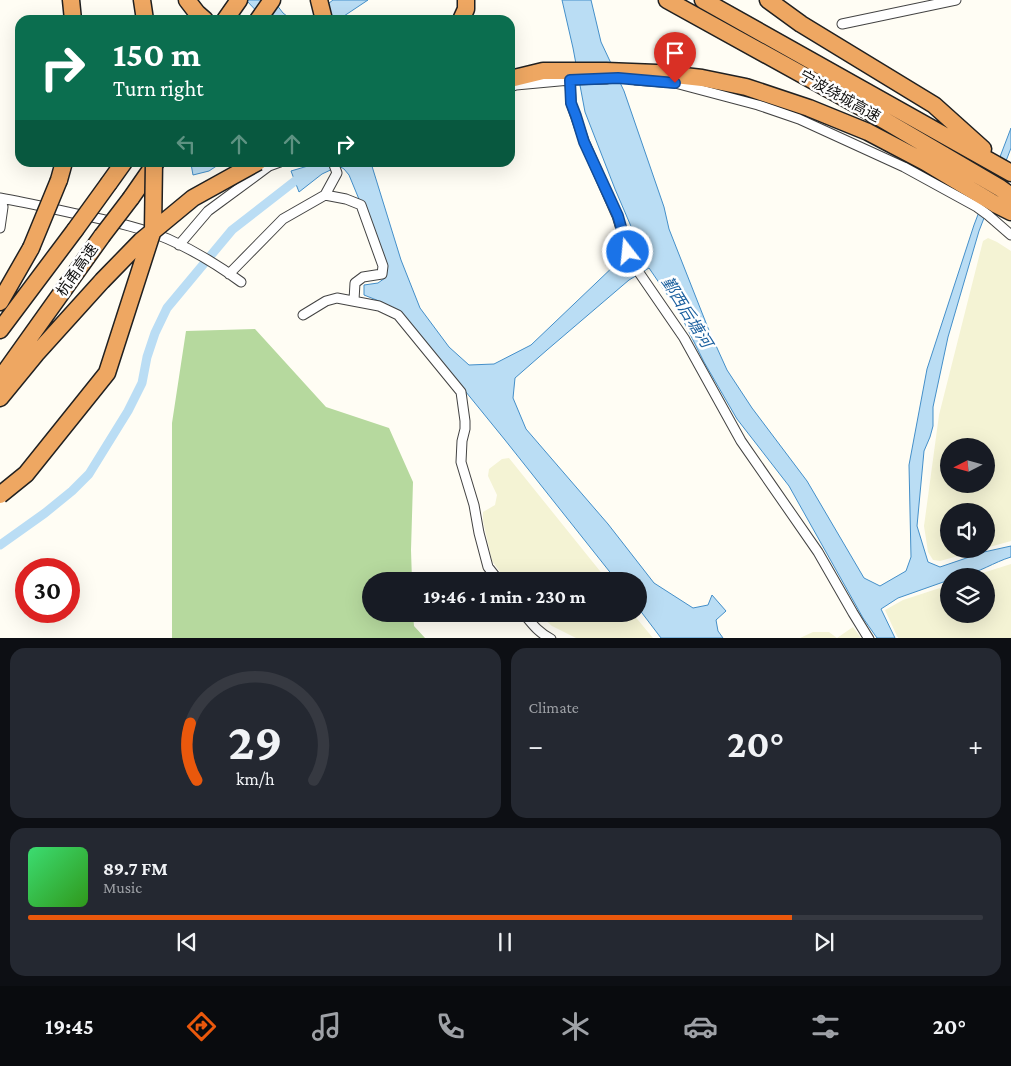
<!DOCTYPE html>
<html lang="en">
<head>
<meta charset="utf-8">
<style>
	body { margin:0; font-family:"Crimson Pro","Noto Sans SC",serif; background:#242831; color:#f1f3f6; height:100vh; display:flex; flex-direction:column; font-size:19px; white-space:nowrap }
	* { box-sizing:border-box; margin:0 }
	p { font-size:16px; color:#9ea1a6 }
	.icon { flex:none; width:28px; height:28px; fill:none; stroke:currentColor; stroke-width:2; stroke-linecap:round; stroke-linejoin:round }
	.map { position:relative; height:638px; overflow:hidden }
	.panel { display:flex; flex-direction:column; gap:10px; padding:10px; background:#0d0f14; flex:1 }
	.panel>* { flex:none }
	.banner { position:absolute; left:15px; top:15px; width:500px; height:152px; border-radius:15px; box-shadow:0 5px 20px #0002; background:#0b6e4f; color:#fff; overflow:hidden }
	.needle { width:32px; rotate:264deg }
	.fabs { position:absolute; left:940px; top:438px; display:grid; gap:10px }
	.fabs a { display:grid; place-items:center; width:55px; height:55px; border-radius:50%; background:#171b24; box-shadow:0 5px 20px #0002; font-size:25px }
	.speed { position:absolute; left:15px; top:558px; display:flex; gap:10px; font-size:25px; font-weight:700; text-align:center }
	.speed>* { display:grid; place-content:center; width:65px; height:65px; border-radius:50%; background:#171b24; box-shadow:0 5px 20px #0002; line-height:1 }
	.speed .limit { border:8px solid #d22; background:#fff; color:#111 }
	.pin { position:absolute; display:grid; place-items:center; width:42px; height:42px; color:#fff; margin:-51px -21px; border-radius:50% 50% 50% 0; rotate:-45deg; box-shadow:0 0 5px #0007 }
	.pin .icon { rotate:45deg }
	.me { position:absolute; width:55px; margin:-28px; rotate:344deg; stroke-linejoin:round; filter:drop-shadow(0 0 4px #0008) }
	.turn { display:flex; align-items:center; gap:18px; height:105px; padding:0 15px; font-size:22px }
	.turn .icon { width:65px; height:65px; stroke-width:2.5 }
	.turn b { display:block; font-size:35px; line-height:42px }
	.lanes { display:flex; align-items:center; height:48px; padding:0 15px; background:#0003; justify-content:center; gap:25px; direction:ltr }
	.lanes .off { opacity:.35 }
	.big { font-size:38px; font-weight:700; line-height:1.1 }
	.panel .widget { flex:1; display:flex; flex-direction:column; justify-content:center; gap:8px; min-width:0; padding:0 18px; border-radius:15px; background:#242831 }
	.panel .dial { align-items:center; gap:0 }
	.dial svg { height:130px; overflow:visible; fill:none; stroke:#363941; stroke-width:7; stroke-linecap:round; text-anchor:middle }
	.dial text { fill:#f1f3f6; stroke:none }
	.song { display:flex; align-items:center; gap:15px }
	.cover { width:60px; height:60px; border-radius:8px; background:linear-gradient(135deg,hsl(140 70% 55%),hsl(110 70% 35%)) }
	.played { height:5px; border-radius:2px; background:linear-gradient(90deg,#ea580c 80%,#363941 80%) }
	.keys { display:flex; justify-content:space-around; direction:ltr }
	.heat { display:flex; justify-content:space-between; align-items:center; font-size:28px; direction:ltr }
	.panel .tiles { flex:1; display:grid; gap:10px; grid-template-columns:1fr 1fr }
	.widget:last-child { grid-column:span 2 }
	.trip { position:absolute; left:362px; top:572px; width:285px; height:50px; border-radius:25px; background:#171b24; box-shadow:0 5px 20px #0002; font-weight:700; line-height:50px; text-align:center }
	.tabs { display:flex; height:80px; justify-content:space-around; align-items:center; background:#090b0e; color:#9ea1a6 }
	.tabs .icon { width:35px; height:35px }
	.tabs .active { color:#ea580c }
	.tabs b { font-size:22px; color:#f1f3f6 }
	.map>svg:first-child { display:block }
	.farmland { fill:#f4f3d4; fill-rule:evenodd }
	.forest { fill:#b6d99e }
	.water { fill:#baddf4; stroke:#448fc9 }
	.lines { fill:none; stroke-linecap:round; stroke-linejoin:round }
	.canal { stroke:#baddf4; stroke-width:9 }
	.street-casing { stroke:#434343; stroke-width:11 }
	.highway-casing { stroke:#212121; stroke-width:19 }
	.street { stroke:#fff; stroke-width:9 }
	.highway { stroke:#eea762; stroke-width:16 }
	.highway-bridge-casing { stroke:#212121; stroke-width:19; stroke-linecap:butt }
	.highway-bridge { stroke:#eea762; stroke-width:16 }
	.route-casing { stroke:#114b97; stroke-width:12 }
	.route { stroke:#1a73e8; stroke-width:9 }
	.labels { text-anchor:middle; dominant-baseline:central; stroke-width:5; stroke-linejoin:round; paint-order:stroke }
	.street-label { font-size:15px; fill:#101010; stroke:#fff }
	.water-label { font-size:16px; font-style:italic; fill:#1d619f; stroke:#fff }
</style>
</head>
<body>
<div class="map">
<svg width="1011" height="639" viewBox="0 0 1011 639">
	<rect width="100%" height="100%" fill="#fffdf4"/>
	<path class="farmland" d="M988 238 997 242 1011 251V541L986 548V511H949V549H984L940 561 933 560 928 552 924 526 939 415 983 241ZM949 446H986V484H949Z
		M509 458 608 581H507L492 561 483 521V512L495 505 497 495 488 476 489 469 502 459Z
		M1011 564V638L899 639 897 636 885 610 903 600 949 585V614H986V576H973Z
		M538 614H633L653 638H576L552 626Z
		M853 627 861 638H800L813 632H829L837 638Z"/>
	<path class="forest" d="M255 329 326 407 389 428 413 482 411 550 412 581H371V614H413L414 626 425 638H172V423L186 331Z"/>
	<path class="water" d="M246 0H273L283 13 292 20H265Z
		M333 0H368L338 20H307Z
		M562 0H591L601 42 624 91 664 207 669 229 708 328 727 370 752 408 807 481 864 578 880 586 906 571 911 557 909 465 927 369 974 225 1011 128V148L979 231 948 337 933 407V426L930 437 924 451 917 526 928 562 940 567 984 552 1011 546V557C994 562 979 573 961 576 957 577 953 576 949 576V580L898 598 881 609 895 638H877L863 618 789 486 737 419 704 362 679 312 649 268 629 280 547 350 515 378 513 398 526 429 608 524 654 583 693 608 708 605 712 595 726 611 716 620 718 631 723 638H661L639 609V581H617L505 440 418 333 398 312 379 301 364 295V285L378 283 385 278 382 255 349 175 344 169 339 166 322 174 299 192 291 171 318 163H371L401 260 420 308 449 347 469 365 494 364 531 345 618 262C631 256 632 251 636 238L615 189 585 112 573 48Z
		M192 162H221V163L209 171 193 175 191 164Z"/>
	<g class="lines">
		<path class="canal" d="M0 545 45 513 72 491 89 474 128 411 142 383 147 357 155 333 167 308 232 230 304 174"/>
		<g class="street-casing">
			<path id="street" d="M842 24 956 0
				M570 80 571 103 584 141 617 216 628 252 640 274 684 338 741 441 818 552 853 613 869 639
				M635 80 675 83 758 105 799 119 904 167 977 207 988 215 1011 235
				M510 87 516 85 570 80 607 79
				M325 195 337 173 333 162
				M0 198C29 203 58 210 87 216 114 222 142 228 168 239 193 250 218 265 241 282
				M0 198 3 207 0 228
				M179 245 208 211 269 166 280 162
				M229 274 283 219 325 195 346 199 361 205 383 266 382 274 363 277 355 283 354 300
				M303 315 326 301 337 298 379 306 398 315 461 392 465 421V429L462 441 461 462 474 505 479 533 488 567 499 581
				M524 614C533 625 538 632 551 639"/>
		</g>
		<g class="highway-casing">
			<path id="highway" d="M71 0 73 20
				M142 0 145 20
				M187 0 197 13 205 20
				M319 0 324 20
				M667 0 877 116 1000 188 1011 196
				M703 0 1011 173
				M768 0 801 24 934 105 983 149
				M225 20 239 0
				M258 20 272 0
				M461 20 466 9V0
				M510 79 543 71H606L657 73 702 78 746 87 809 108 868 132 925 162 995 204 1011 212
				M59 180 64 162
				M109 183 124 162
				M131 198 156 162
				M0 302 31 248
				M0 330 75 230
				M0 379 102 236
				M0 398 36 354 102 281"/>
		</g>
		<use href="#street" class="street"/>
		<use href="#highway" class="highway"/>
		<g class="highway-bridge-casing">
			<path id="highway-bridge" d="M75 230 109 183
				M102 236 131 198
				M31 248 59 180
				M102 281 141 241 193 198 258 162
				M0 495 26 474 107 373 153 230 154 162"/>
		</g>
		<use href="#highway-bridge" class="highway-bridge"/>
	</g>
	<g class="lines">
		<g class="route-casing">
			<path id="route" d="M628 252 618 216 584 142 576 116 571 103 570 80 618 78 675 83"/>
		</g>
		<use href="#route" class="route"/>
	</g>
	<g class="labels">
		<g class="street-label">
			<text transform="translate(840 96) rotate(29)">宁波绕城高速</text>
			<text transform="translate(77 270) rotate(-55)">杭甬高速</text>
		</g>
		<g class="water-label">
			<text transform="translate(687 312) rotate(58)">鄞西后塘河</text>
		</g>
	</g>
</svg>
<div class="fabs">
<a><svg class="needle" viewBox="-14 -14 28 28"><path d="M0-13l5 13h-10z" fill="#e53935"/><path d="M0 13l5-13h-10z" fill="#9ea1a6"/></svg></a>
<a><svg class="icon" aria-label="sound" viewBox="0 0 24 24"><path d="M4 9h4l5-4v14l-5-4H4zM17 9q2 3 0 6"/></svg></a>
<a><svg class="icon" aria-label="layers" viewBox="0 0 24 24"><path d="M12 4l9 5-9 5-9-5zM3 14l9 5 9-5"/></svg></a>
</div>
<div class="speed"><div class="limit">30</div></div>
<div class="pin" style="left:675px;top:83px;background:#d93025"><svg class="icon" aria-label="arrive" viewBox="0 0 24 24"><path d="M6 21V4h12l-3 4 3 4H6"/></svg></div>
<svg class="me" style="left:628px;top:252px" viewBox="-20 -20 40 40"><circle r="17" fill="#1a73e8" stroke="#fff" stroke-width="3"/><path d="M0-11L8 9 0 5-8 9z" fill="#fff"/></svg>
<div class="trip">19:46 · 1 min · 230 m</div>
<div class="banner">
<div class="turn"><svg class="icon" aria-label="right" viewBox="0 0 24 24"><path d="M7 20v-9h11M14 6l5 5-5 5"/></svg><div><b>150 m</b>Turn right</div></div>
<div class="lanes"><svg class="icon off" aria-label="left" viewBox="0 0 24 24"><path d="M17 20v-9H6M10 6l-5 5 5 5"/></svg><svg class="icon off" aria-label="ahead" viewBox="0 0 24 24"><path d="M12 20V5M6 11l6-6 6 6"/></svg><svg class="icon off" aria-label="ahead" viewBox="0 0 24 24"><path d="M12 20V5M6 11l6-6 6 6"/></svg><svg class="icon" aria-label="right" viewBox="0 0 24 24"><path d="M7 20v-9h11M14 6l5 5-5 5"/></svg></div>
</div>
</div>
<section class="panel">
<div class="tiles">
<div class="widget dial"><svg viewBox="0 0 100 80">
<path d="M14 69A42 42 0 1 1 86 69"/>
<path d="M14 69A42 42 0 0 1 10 34" stroke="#ea580c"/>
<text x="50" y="56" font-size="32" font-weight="700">29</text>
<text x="50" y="72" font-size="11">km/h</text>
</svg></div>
<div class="widget"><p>Climate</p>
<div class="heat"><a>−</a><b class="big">20°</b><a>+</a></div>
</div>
<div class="widget">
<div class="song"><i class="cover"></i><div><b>89.7 FM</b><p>Music</p></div></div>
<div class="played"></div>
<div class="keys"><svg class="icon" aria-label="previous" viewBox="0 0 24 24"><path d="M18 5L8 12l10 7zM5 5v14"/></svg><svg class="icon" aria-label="pause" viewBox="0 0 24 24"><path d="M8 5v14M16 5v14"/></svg><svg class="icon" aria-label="next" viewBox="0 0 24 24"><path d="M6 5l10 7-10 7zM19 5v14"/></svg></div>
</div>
</div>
</section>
<nav class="tabs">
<b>19:45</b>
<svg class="icon active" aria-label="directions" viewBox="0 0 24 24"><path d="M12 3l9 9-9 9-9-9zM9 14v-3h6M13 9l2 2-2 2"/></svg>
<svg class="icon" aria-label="music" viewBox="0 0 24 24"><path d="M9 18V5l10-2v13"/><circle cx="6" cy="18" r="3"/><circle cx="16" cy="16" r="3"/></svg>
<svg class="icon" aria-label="phone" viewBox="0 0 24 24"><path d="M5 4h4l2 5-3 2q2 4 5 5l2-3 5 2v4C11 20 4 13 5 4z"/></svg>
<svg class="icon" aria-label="climate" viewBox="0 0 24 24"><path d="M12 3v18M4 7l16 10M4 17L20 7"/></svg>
<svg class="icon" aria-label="car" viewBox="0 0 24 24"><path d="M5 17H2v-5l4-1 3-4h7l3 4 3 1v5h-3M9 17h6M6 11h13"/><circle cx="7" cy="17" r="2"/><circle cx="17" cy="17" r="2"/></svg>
<svg class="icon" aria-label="filters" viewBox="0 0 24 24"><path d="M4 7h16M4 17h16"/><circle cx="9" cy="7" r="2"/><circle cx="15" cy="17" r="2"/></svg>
<b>20°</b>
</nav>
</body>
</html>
